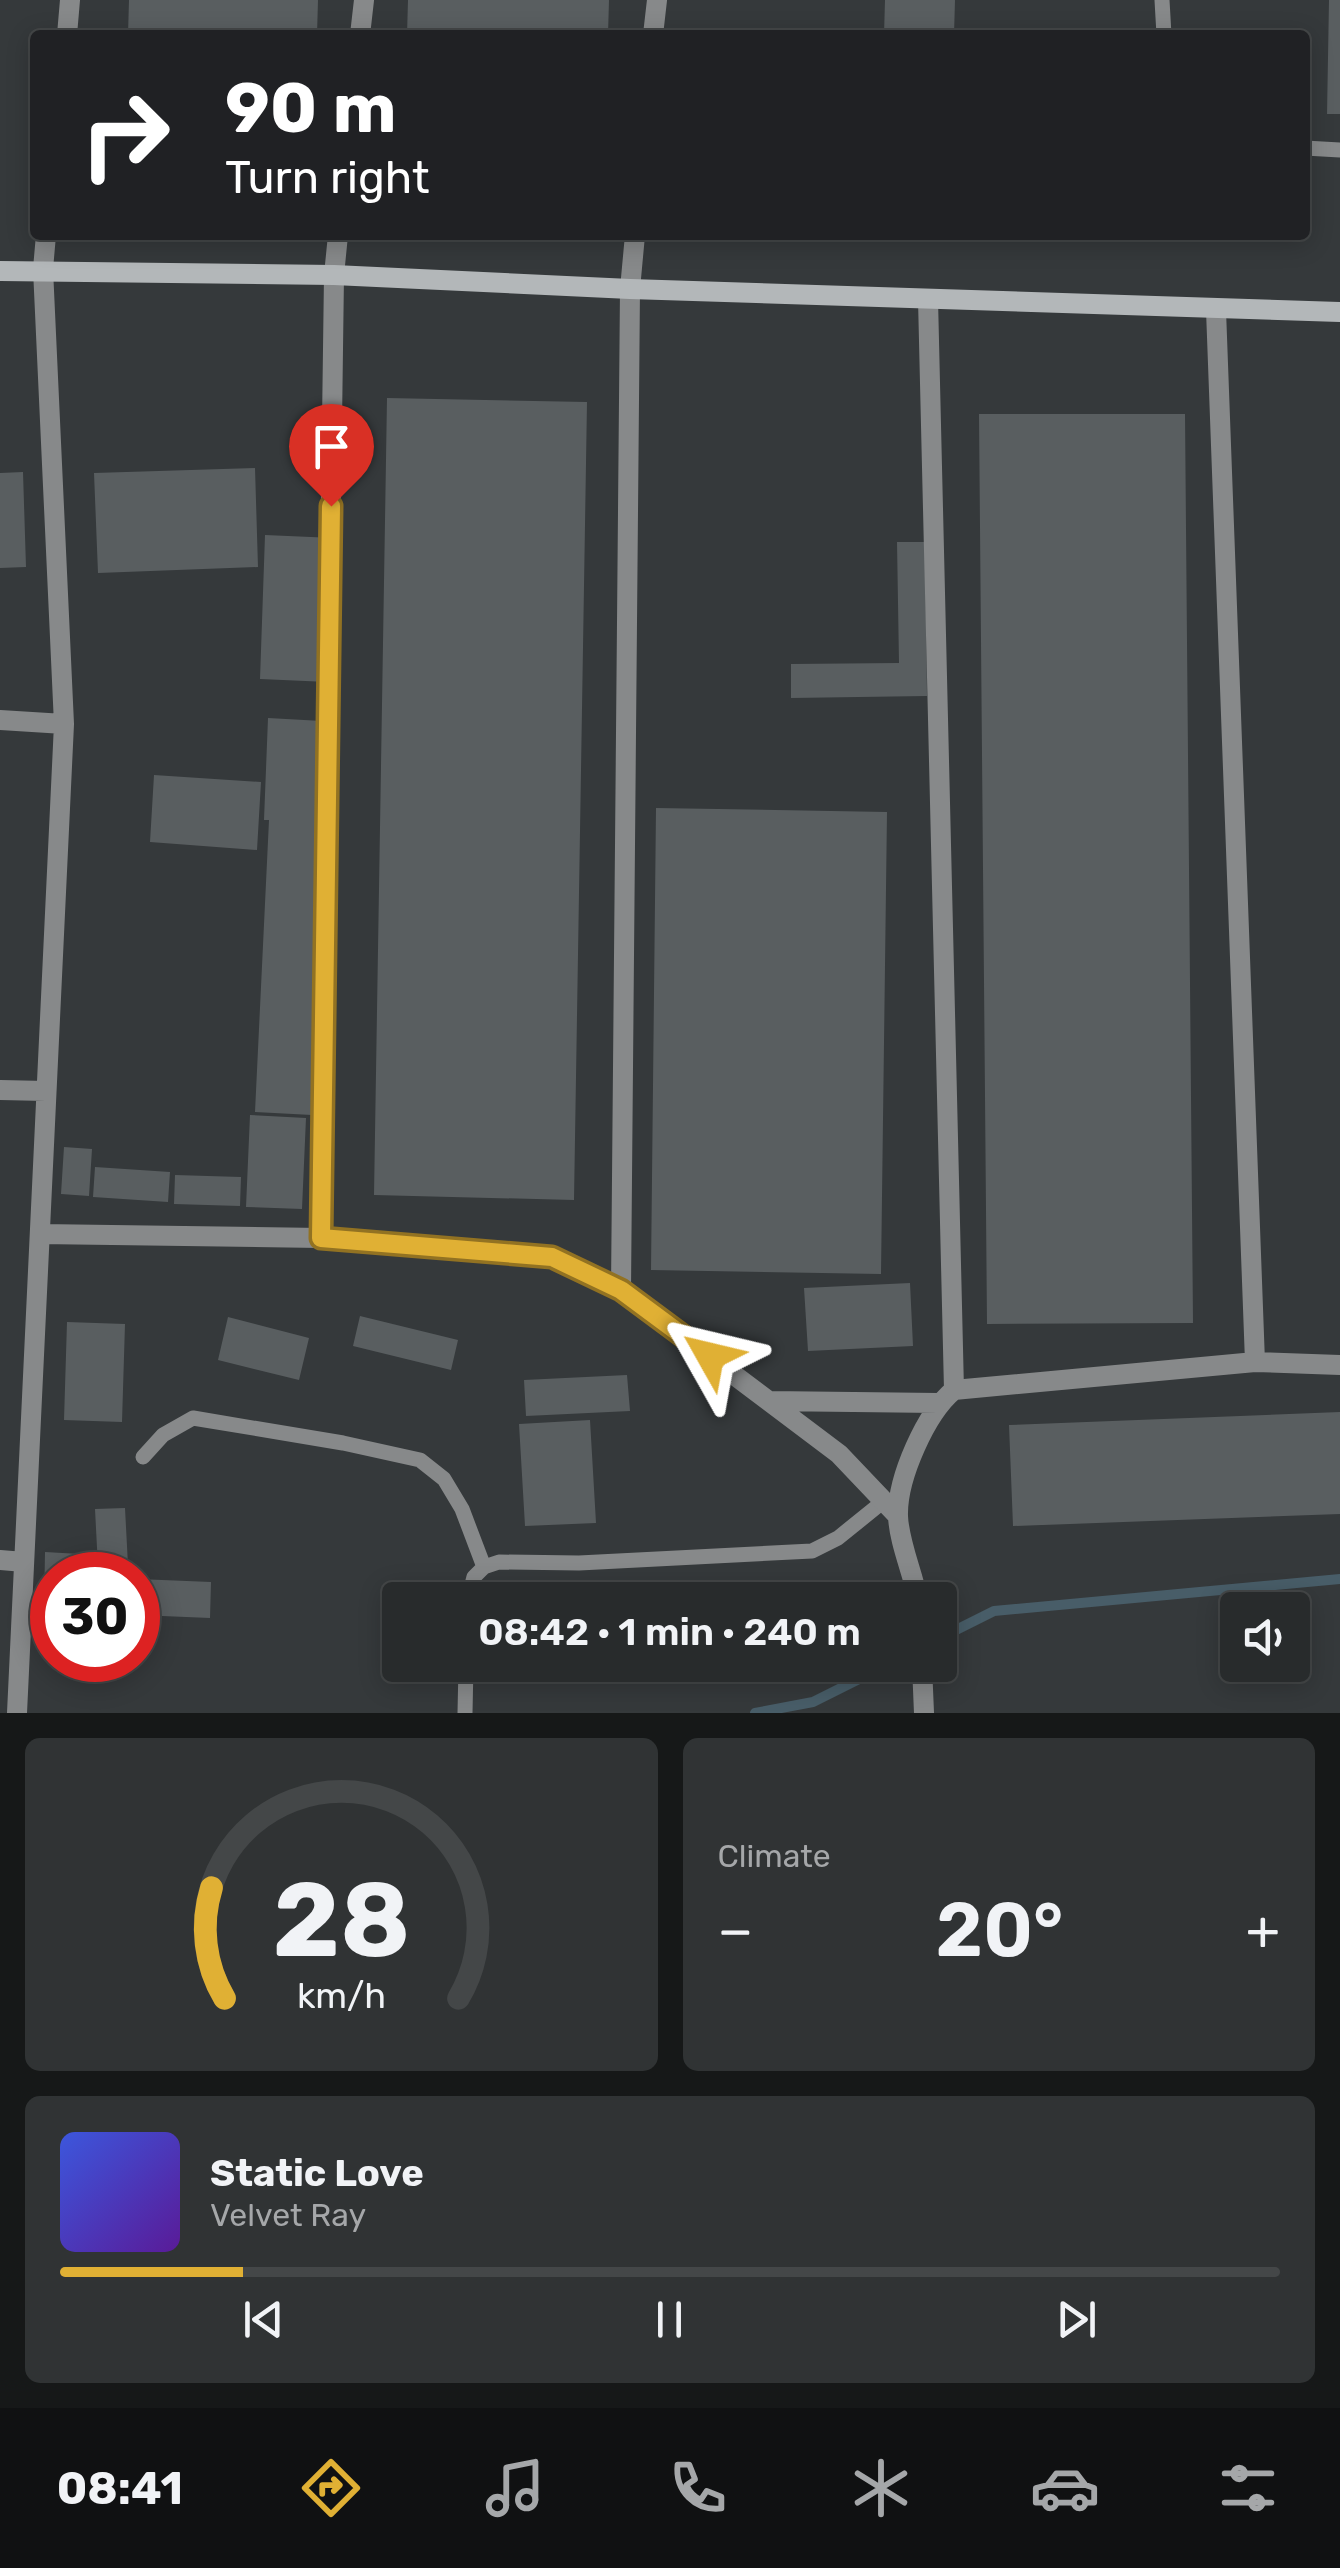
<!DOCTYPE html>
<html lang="en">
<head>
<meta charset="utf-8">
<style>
	body { margin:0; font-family:Rubik,sans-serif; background:#303334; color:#f1f3f6; height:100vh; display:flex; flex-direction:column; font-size:38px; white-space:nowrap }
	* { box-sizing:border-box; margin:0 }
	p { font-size:32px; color:#a5a7a9 }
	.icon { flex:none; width:55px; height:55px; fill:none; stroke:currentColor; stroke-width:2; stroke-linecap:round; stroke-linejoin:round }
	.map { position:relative; height:1713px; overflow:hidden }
	.drawer { display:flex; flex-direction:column; gap:25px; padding:25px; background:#161818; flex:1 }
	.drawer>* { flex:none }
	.banner { position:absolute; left:30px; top:30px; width:1280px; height:210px; border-radius:10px; box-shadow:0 5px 25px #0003,0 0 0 2px #444748; background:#202124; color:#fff; overflow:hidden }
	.controls { position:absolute; left:1220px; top:1592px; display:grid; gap:20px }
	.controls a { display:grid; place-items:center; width:90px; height:90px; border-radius:10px; background:#282b2c; box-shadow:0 5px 25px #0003,0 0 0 2px #444748; font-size:50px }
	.speed { position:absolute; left:30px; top:1552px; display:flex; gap:20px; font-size:50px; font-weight:700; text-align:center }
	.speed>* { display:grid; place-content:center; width:130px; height:130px; border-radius:50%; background:#282b2c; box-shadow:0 5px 25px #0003,0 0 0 2px #444748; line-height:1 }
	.speed .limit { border:15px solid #d22; background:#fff; color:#111 }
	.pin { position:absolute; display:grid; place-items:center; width:85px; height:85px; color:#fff; margin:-102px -42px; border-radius:50% 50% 50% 0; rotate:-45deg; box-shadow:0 0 10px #0007 }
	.pin .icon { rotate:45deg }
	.me { position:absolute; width:110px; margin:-55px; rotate:307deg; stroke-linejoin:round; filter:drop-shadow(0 0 8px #0008) }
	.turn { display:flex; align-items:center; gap:35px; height:210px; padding:0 30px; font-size:45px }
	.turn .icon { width:130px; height:130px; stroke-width:2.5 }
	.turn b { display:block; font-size:70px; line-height:85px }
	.big { font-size:75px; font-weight:600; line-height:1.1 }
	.drawer .tile { flex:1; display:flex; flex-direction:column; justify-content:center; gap:15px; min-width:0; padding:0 35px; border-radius:15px; background:#303334 }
	.drawer .dial { align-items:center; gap:0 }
	.dial svg { height:260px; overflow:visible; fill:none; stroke:#444748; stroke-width:7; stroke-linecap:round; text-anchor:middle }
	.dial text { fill:#f1f3f6; stroke:none }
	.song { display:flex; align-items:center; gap:30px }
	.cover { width:120px; height:120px; border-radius:15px; background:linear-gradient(135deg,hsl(230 70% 55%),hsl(270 70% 35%)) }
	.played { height:10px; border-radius:5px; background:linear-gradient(90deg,#e0b034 15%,#444748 15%) }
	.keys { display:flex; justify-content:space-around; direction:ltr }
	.heat { display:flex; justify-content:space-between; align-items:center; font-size:55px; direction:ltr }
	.drawer .tiles { flex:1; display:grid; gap:25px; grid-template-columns:1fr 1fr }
	.tile:last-child { grid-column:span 2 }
	.trip { position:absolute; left:382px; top:1582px; width:575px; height:100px; border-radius:10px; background:#282b2c; box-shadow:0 5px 25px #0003,0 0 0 2px #444748; font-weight:600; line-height:100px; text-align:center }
	.tab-bar { display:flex; height:160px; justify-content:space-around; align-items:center; background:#101112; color:#a5a7a9 }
	.tab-bar .icon { width:70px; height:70px }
	.tab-bar .active { color:#e0b034 }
	.tab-bar b { font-size:45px; color:#f1f3f6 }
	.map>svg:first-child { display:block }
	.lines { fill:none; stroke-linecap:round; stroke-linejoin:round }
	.stream { stroke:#485d68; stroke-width:10 }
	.building { fill:#595e60 }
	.lane { stroke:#87898a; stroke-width:15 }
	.street { stroke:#87898a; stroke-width:20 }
	.secondary { stroke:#b3b7b9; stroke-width:20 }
	.route-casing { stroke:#927222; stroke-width:25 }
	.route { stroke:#e0b034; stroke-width:18 }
</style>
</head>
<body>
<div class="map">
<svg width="1340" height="1713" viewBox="0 0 1340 1713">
	<rect width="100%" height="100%" fill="#35393b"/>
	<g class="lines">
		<path class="stream" d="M940 1638 994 1611 1340 1579
			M755 1713 813 1702 887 1665"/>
	</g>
	<path class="building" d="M129 0H318L317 35H128Z
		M408 0H609L608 35H407Z
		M885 0H955L954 35H884Z
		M1329 0H1340V114H1327Z
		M387 398 587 402 574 1200 374 1195Z
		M979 414H1185L1193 1323 987 1324Z
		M255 468 258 567 98 573 94 473Z
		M23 472 26 567 0 568V473Z
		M265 535 334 538 328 682 260 679Z
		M897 542H925L927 696 791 698V664L899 663Z
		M268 718 322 721 326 823 312 1115 255 1112 269 820H264Z
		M154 775 261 782 257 850 150 842Z
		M656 808 887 812 881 1274 651 1270Z
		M250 1115 306 1118 302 1209 246 1207Z
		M64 1147 92 1149 89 1196 61 1194Z
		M95 1167 170 1172 168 1202 93 1197Z
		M175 1175 241 1177 240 1206 174 1204Z
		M910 1283 913 1346 808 1351 804 1288Z
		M360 1316 458 1340 451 1370 353 1346Z
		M228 1317 309 1338 299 1380 218 1360Z
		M67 1322 125 1324 122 1422 64 1420Z
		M627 1375 630 1411 526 1416 524 1380Z
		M1340 1412V1514L1013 1526 1009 1425Z
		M590 1420 596 1523 525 1526 519 1424Z
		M125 1508 128 1565 98 1567 95 1509Z
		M45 1552 80 1554V1575H52V1608H44Z
		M138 1579 211 1582 210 1618 138 1615Z"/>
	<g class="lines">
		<path class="lane" d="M1162 0 1164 35
			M1305 148 1340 150
			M143 1457 163 1435 193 1418 343 1443 420 1460 444 1479 462 1509 484 1567
			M468 1600 474 1577 484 1567 499 1562 579 1563 812 1551 838 1538 885 1500
			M465 1713 466 1665"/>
		<path class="street" d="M67 35 70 0
			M360 35 364 0
			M653 35 657 0
			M928 299 954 1390
			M1216 310 1255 1362
			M0 720 64 724
			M0 1090 46 1091
			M40 1234 321 1238 552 1257 621 1290 839 1454 898 1516
			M321 1238 334 275 338 235
			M621 1290 630 289 635 235
			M769 1401 938 1403
			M0 1560 24 1562
			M918 1600C913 1573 899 1543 898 1516 897 1478 926 1413 954 1390L1255 1362 1340 1365
			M922 1665 924 1713
			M17 1713 64 724 43 269 46 235"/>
		<path class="secondary" d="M0 271 334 275 630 289 1340 312"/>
	</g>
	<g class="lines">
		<g class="route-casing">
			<path id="route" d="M331 506 321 1238 552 1257 621 1290 710 1356"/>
		</g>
		<use href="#route" class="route"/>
	</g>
</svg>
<div class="controls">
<a><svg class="icon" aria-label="sound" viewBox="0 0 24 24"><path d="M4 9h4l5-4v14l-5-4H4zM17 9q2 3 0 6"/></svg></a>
</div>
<div class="speed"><div class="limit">30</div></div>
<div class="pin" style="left:331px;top:506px;background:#d93025"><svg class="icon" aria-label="arrive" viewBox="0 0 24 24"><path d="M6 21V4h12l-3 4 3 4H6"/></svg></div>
<svg class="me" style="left:710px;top:1356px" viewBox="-20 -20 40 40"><path d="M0-17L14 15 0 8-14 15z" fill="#e0b034" stroke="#fff" stroke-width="4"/></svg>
<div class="trip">08:42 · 1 min · 240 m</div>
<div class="banner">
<div class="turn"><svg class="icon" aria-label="right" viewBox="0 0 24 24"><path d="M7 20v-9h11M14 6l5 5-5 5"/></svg><div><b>90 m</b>Turn right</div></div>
</div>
</div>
<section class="drawer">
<div class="tiles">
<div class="tile dial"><svg viewBox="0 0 100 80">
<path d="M14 69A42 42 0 1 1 86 69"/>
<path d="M14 69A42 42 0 0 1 10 35" stroke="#e0b034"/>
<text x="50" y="56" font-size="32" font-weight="700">28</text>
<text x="50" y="72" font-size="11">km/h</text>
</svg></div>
<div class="tile"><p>Climate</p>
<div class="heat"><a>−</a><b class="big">20°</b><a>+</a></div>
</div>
<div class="tile">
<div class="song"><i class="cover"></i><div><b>Static Love</b><p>Velvet Ray</p></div></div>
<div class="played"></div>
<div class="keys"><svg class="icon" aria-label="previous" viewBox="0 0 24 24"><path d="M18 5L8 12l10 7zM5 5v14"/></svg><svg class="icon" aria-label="pause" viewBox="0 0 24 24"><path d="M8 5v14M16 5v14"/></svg><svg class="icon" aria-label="next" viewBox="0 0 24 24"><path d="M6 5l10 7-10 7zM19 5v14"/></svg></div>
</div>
</div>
</section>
<nav class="tab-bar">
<b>08:41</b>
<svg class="icon active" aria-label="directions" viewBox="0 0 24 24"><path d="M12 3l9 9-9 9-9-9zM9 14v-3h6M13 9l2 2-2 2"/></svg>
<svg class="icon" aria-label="music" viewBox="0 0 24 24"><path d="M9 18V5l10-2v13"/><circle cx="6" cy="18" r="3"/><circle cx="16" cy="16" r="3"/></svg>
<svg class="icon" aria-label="phone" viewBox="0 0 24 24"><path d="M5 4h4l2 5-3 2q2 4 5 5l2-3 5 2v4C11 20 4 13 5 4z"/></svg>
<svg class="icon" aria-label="climate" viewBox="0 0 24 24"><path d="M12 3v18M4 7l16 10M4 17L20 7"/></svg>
<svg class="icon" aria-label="car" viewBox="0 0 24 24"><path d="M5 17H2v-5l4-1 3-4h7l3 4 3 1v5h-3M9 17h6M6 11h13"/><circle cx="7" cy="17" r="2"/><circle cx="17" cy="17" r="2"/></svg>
<svg class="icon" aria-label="filters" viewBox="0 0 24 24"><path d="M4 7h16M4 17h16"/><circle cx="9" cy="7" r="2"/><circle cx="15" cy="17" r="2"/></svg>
</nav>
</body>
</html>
